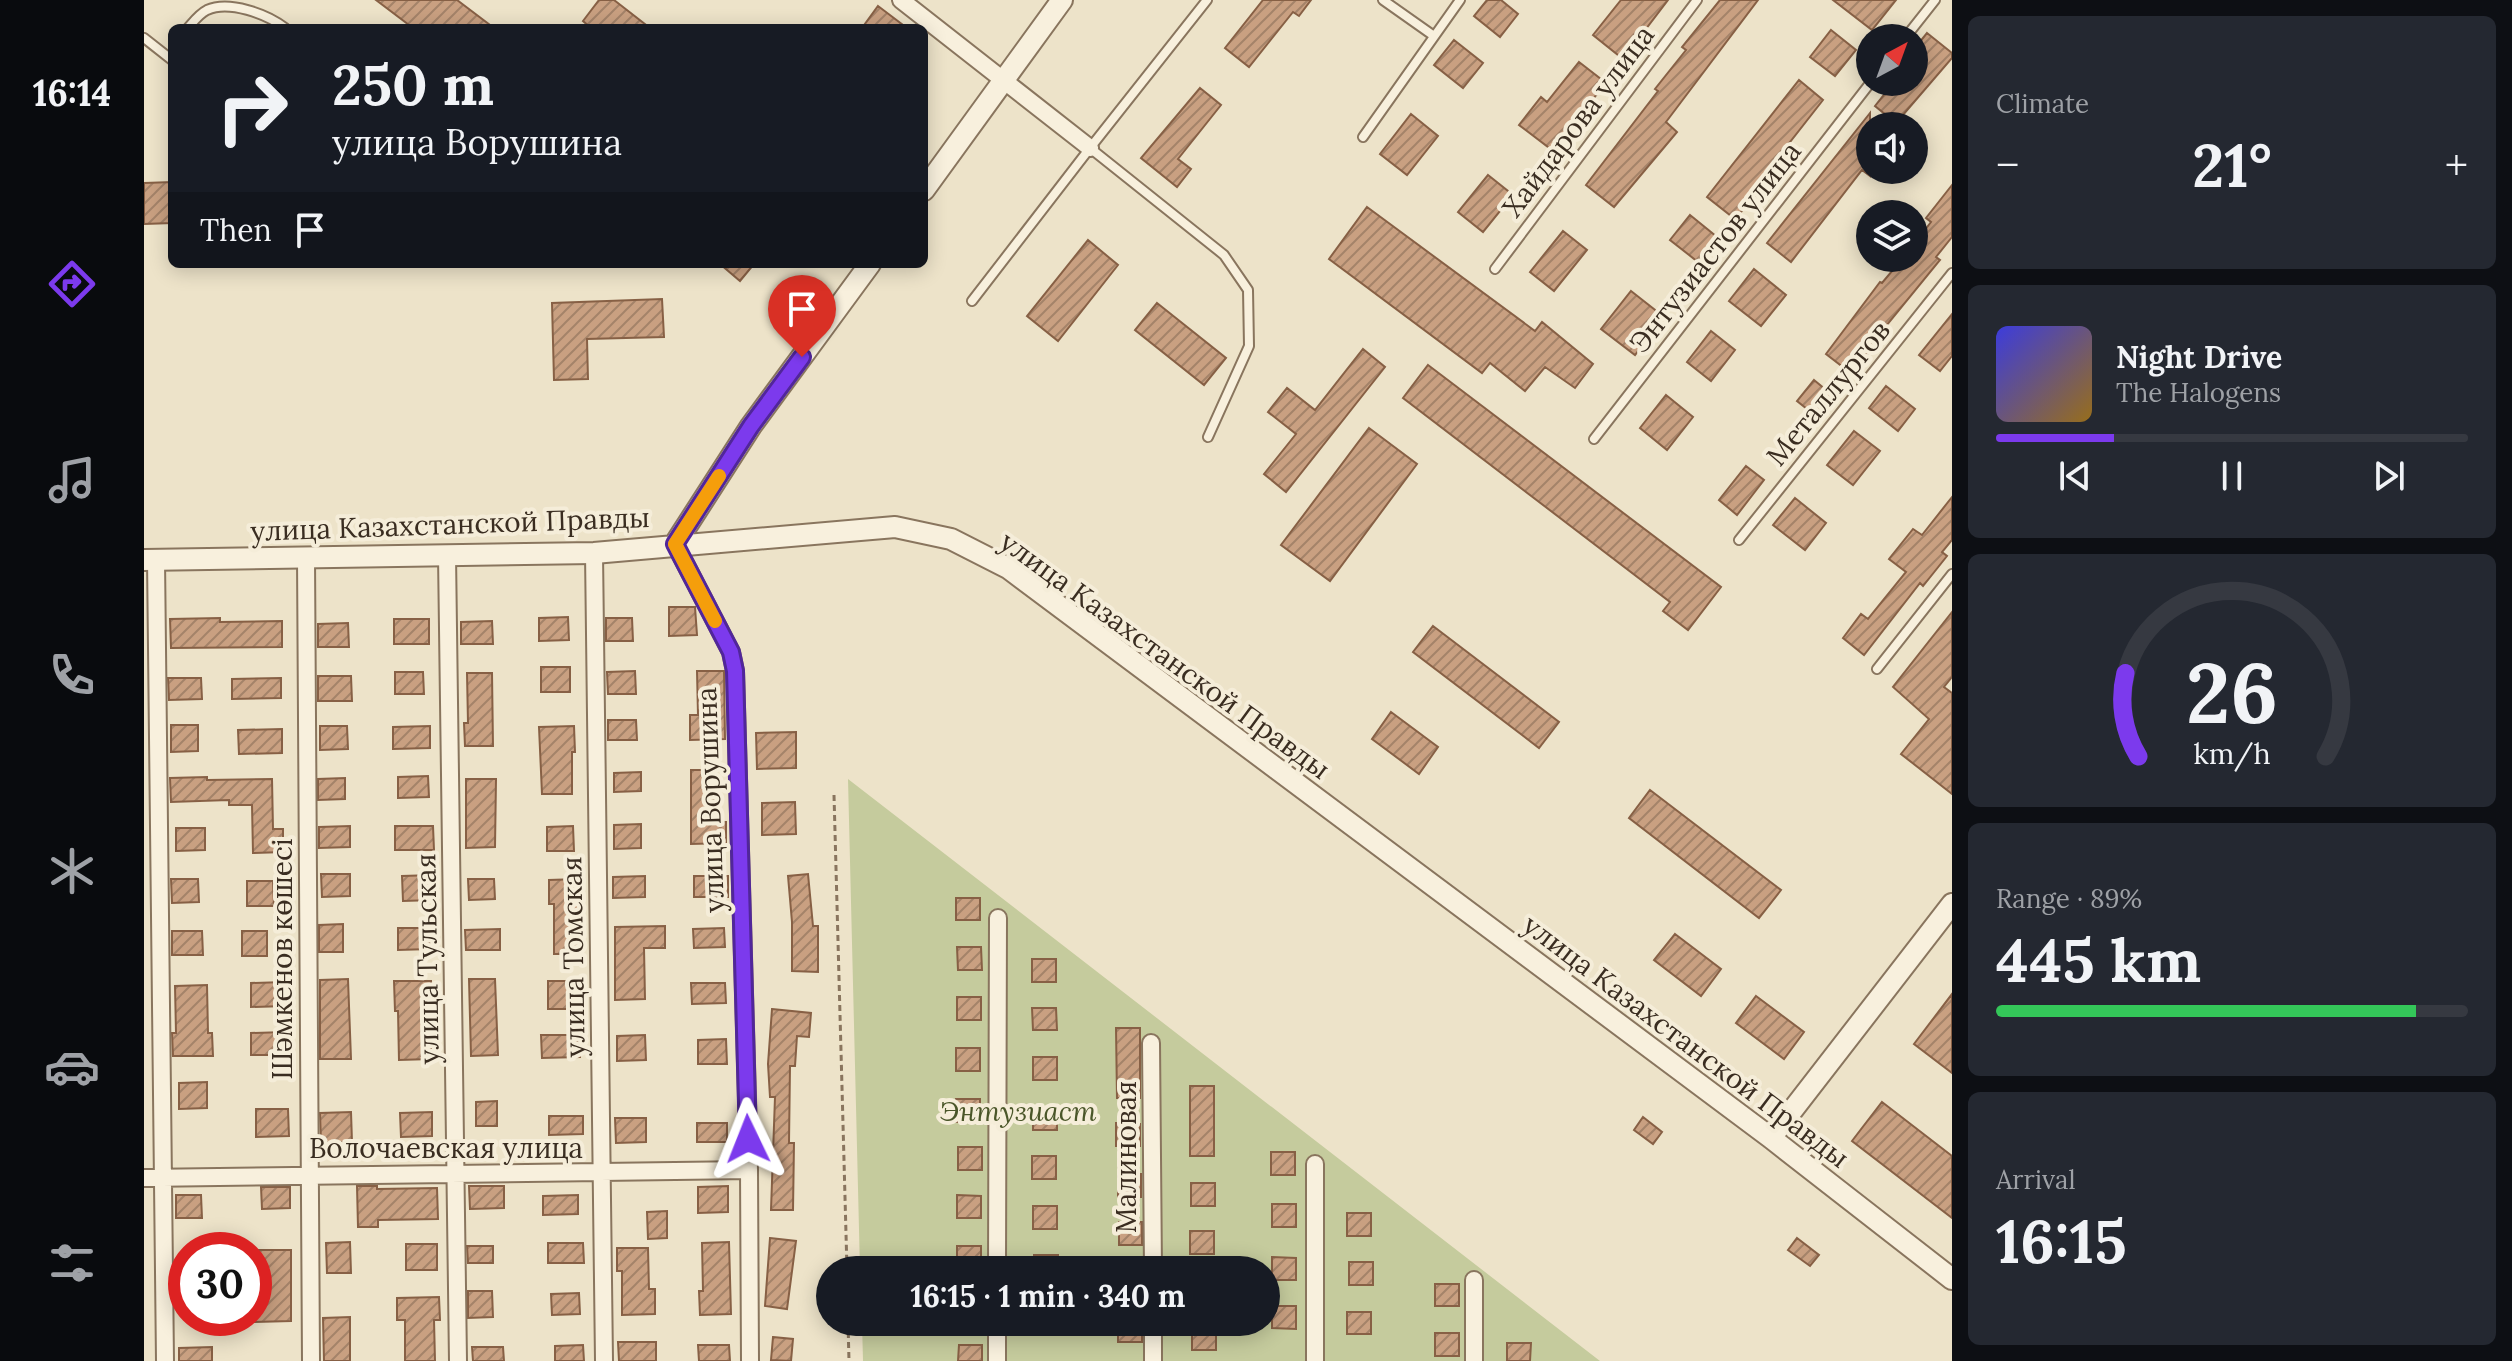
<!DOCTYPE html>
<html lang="en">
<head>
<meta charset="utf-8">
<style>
	body { margin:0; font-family:Lora,serif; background:#242831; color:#f1f3f6; height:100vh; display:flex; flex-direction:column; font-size:30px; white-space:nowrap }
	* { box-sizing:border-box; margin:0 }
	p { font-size:26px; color:#9ea1a6 }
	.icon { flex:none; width:44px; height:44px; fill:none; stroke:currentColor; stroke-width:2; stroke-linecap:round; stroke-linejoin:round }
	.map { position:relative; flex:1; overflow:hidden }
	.drawer { display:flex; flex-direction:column; gap:16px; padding:16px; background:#0d0f14; width:560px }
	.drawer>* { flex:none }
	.top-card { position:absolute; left:24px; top:24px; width:760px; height:244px; border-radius:12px; box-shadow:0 4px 20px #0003; background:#171b24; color:#f1f3f6; overflow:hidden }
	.needle { width:52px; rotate:41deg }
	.controls { position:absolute; left:1712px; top:24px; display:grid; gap:16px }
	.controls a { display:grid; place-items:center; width:72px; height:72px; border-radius:50%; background:#171b24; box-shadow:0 4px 20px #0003; font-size:40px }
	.speed { position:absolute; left:24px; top:1232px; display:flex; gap:16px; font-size:40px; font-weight:700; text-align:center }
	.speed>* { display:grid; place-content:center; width:104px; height:104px; border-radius:50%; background:#171b24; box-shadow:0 4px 20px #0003; line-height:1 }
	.speed .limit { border:12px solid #d22; background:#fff; color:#111 }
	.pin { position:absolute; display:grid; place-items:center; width:68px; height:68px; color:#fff; margin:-82px -34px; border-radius:50% 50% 50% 0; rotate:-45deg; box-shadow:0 0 8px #0007 }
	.pin .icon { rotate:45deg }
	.me { position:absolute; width:88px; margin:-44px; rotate:358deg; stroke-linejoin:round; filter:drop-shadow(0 0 6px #0008) }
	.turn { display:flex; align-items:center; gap:28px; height:168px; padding:0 32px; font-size:36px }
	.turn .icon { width:104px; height:104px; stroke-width:2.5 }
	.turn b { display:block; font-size:56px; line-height:68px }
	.then { display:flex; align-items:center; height:76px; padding:0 32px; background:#0003; gap:16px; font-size:30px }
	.big { font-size:60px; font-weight:700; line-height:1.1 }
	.drawer .widget { flex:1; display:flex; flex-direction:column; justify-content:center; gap:12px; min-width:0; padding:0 28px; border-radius:12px; background:#242831 }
	.drawer .dial { align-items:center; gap:0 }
	.dial svg { height:208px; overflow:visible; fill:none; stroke:#363941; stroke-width:7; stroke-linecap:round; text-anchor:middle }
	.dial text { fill:#f1f3f6; stroke:none }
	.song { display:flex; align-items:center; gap:24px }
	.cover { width:96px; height:96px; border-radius:12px; background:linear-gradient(135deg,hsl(240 70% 55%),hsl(40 70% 35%)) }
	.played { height:8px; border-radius:4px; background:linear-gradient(90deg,#7c3aed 25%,#363941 25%) }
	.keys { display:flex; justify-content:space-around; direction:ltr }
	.heat { display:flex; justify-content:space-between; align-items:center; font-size:44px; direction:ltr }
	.charge { height:12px; border-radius:6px; background:linear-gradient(90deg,#34c759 89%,#363941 0) }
	.trip { position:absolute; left:672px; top:1256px; width:464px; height:80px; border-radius:40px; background:#171b24; box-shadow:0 4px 20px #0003; font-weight:700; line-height:80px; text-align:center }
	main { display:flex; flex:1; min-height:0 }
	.tab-bar { display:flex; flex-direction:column; width:144px; justify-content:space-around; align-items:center; background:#090b0e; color:#9ea1a6 }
	.tab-bar .icon { width:56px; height:56px }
	.tab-bar .on { color:#7c3aed }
	.tab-bar b { font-size:36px; color:#f1f3f6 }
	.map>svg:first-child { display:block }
	.green { fill:#c5cb9d }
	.building { fill:url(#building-hatch); stroke:#876045; stroke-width:2 }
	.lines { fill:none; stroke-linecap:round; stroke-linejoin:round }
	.service-casing { stroke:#89755e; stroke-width:12 }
	.minor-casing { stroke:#89755e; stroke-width:20 }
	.tertiary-casing { stroke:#89755e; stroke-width:24 }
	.path { stroke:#89755e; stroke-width:3; stroke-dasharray:6 4; stroke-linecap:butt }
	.service { stroke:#f8f0dd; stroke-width:8 }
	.minor { stroke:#f8f0dd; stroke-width:16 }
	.tertiary { stroke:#f8f0dd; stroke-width:20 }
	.route-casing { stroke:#51269a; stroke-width:20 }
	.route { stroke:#7c3aed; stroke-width:14 }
	.slow { stroke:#f59e0b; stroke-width:14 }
	.labels { text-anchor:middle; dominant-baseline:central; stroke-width:8; stroke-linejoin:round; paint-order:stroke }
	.street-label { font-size:28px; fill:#3a2d21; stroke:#f5edd9 }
	.park-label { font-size:28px; font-style:italic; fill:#4a5629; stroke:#f5edd9 }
</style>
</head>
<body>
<main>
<nav class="tab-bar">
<b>16:14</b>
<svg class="icon on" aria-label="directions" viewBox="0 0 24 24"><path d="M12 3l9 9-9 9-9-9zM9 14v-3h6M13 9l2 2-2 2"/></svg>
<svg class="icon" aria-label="music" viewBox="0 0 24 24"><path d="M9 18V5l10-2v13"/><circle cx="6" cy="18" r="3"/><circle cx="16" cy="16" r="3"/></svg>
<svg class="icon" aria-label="phone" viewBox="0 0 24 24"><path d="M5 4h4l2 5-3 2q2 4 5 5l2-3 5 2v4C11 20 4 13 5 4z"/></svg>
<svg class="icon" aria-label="climate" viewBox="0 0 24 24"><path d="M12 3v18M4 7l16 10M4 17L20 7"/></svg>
<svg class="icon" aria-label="car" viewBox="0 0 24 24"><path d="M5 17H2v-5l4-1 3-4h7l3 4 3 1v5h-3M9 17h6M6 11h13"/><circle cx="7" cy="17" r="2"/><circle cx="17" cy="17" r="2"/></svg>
<svg class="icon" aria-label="filters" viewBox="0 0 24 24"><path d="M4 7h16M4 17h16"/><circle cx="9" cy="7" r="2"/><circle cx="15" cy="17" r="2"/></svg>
</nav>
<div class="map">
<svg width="1808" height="1361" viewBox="0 0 1808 1361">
	<defs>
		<pattern id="building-hatch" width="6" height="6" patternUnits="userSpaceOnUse" patternTransform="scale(2)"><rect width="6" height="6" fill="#c9a081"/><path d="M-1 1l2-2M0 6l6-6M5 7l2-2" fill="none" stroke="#a48369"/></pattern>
	</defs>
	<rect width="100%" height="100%" fill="#ede3c9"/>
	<path class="green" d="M704 779 1456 1361H719L718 1322H1122V1270H716Z"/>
	<path class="building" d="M232 0H313L350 28H269Z
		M455 0H470L506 28H447L439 21Z
		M1119 0H1167L1155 16 1149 12 1105 67 1081 48Z
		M1343 0H1357L1374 14 1356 37 1330 16Z
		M1477 0H1524L1479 59 1449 35Z
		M1576 0H1614L1522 122 1533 132 1470 207 1442 185 1514 91 1511 89 1542 50 1538 47Z
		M1689 0H1752L1728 30Z
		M734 6 763 28H718Z
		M1687 30 1712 50 1691 76 1666 57Z
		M1783 33 1808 53V58L1752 123 1731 106 1750 82H1770V49Z
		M1310 40 1339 63 1319 88 1290 65Z
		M1435 62 1462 83 1408 150 1375 125 1397 97 1403 102Z
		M1655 80 1679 100 1610 188 1614 192 1591 219 1563 197Z
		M1056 88 1077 105 1034 159 1047 169 1033 187 997 158Z
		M1726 113V176L1718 170 1647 262 1623 243Z
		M1267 114 1294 136 1263 175 1236 154Z
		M1344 175 1369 195 1339 232 1314 212Z
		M28 182V223L0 224V183Z
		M1808 185V237L1792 257 1796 260 1724 348 1727 350 1708 374 1682 354 1736 282 1738 283 1759 258H1770V244L1787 222 1782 218Z
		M1223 207 1391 331 1398 322 1449 364 1431 388 1401 367 1381 391 1346 363 1338 373 1185 259Z
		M1546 215 1573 237 1554 262 1526 240Z
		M1419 231 1443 250 1410 291 1386 272Z
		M944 240 974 265 914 341 883 316Z
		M576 264H610L596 281Z
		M1610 269 1642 295 1617 326 1585 301Z
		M1487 291 1520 317 1491 355 1457 329Z
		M518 299 520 337 443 339 444 379 410 380 408 303Z
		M1013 303 1082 358 1060 385 991 330Z
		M1808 314V356L1796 371 1775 355Z
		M1567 331 1591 350 1567 381 1543 362Z
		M1219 349 1241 367 1142 492 1120 474 1152 434 1124 412 1143 388 1171 410Z
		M1284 365 1577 587 1544 630 1519 611 1526 602 1259 398Z
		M1670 380 1693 399 1677 420 1653 401Z
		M1742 386 1771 409 1754 431 1725 408Z
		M1522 395 1549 417 1523 450 1496 428Z
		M1225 428 1273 464 1186 581 1137 545Z
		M1710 431 1736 451 1709 485 1683 465Z
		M1602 466 1620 480 1593 515 1575 500Z
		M1808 497V540L1798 552 1803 556 1779 586 1776 583 1720 655 1699 638 1717 614 1724 619 1762 572 1745 559 1769 529 1778 535Z
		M1651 498 1682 523 1661 550 1629 525Z
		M525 607H551L553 635 525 636Z
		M1808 612V677L1800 687 1808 693V794L1757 754 1785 719 1749 687Z
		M424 617 425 640 395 641V618Z
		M76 618V622L138 621V647L27 648 26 619Z
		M462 618H488L489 641H462Z
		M250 619H285V644H250Z
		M348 621 349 644H317V622Z
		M204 623 205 647H174V624Z
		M1289 626 1415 722 1395 748 1269 652Z
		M397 667H426V692H397Z
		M491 671 492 694H464L463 672Z
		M553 671H580L581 739 546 740V715H554Z
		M251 672H279L280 694H251Z
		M323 673H348L349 746H321L320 723H324Z
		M174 676H207L208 701H174Z
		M24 678H57L58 699 25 700Z
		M137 678V698L88 699V679Z
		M1247 712 1294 747 1275 774 1228 739Z
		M464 720H492L493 740H464Z
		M27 725H54V751L27 752Z
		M176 726H203L204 749 176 750Z
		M286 726V748L249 749V727Z
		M430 726 431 752H428V794H398L395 727Z
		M138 729V753L95 754 94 730Z
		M652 732V768L613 769 612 733Z
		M547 770H570L571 822H582V843L547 844Z
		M497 772V791L470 792V773Z
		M284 776 285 797 254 798V777Z
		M63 777V780L128 779 129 829H139V852L109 853 108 805H85V800L27 802 26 778Z
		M201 778V799L174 800V779Z
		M322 779H352L351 847 322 848Z
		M1506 790 1637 890 1615 918 1485 818Z
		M651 802 652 834 618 835V803Z
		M497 824V848L470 849V825Z
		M206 826V847L175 848V827Z
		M251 826H289L290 850H251Z
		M429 826 430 851H403V827Z
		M32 828H61V850L32 851Z
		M177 874H206V896L178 897Z
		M664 874 669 926H674V972L648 971V922L644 876Z
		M290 875V900L259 901 258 876Z
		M501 876V897L469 898V877Z
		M550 876H584V897H550Z
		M27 879H54L55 902 28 903Z
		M324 879H350L351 899 325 900Z
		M434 879 437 954H410V904H405V880Z
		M103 881H129L130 906H103Z
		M812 898H836V920H812Z
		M199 924V952H175V925Z
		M521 926V948H500L501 999 471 1000V927Z
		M254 928H285L286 949 254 950Z
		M580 928 581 947 550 948 549 929Z
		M356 929V950H322L321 930Z
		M28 931H58L59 955H28Z
		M98 931H123V956H98Z
		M1531 934 1577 969 1557 996 1510 960Z
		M813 947H837L838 970H814Z
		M888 959H912V982H888Z
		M204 979 207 1059H176V980Z
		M325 979H351L354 1055 327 1056Z
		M250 981H287V1059L255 1060 254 1011H251Z
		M404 981H433V1009H404Z
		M140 982 141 1006 107 1007V983Z
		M547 983H581L582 1003 548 1004Z
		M63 985 64 1033H68L69 1056H29L28 1033H32L31 986Z
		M1808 994V1073L1770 1044Z
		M1612 996 1660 1032 1640 1059 1592 1023Z
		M813 997H837V1020H813Z
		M888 1008H912L913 1030H889Z
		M628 1009 667 1013 665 1037 653 1036 651 1066H646L645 1143H650L649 1210H627L631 1097H626L624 1064Z
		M972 1028H996V1098H973Z
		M141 1032 142 1055H107V1033Z
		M397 1035H435L436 1057 398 1058Z
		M501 1035 502 1060 473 1061V1036Z
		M582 1039 583 1064H554V1040Z
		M812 1048H836V1071H812Z
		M889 1057H913V1080H889Z
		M63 1082V1108L35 1109V1083Z
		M1046 1086H1070V1156H1046Z
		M812 1099H836V1122H812Z
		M353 1101V1126H332V1102Z
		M1738 1102 1808 1156V1218L1708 1141Z
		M889 1107H913V1130H889Z
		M112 1109H144L145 1136 112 1137Z
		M207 1112 208 1142H177L176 1113Z
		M288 1112V1136L257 1137 256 1113Z
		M405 1116H439V1134L405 1135Z
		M1499 1117 1518 1132 1509 1144 1490 1130Z
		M471 1118H502V1142L472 1143Z
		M553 1123H583V1142H553Z
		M972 1123 996 1124V1146H972Z
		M814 1147H838V1170H814Z
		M1127 1152H1151V1175H1127Z
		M888 1156H912V1179H888Z
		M974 1174H997V1197H974Z
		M1047 1183H1071V1206H1047Z
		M213 1186H233V1189L293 1188 294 1219 234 1220V1227H214Z
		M325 1186H360V1208L326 1209Z
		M584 1186V1212L554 1213V1187Z
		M117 1187H146V1208L118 1209Z
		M32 1195H57L58 1218H32Z
		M434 1195V1214L399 1215V1196Z
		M813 1195 837 1196V1218H813Z
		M1128 1204H1152V1227H1128Z
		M889 1206H913V1229H889Z
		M523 1211V1238L504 1239 503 1212Z
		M1203 1213H1227V1236H1203Z
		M975 1222H998V1245H975Z
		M1046 1231H1070V1254H1046Z
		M626 1238 652 1241 643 1309 621 1306Z
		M1653 1238 1675 1255 1666 1266 1644 1250Z
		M206 1242 207 1273H183L182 1243Z
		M585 1242 587 1314 556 1315 555 1291H559L558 1243Z
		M404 1243H439L440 1263H404Z
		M262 1244H293V1270H262Z
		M323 1246H349V1263H324Z
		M813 1246H837V1269H813Z
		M473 1248H504L505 1289H511V1314L478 1315V1271H473Z
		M115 1250H147V1321L110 1322V1299H116Z
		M890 1255H914V1270H890Z
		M1128 1257 1152 1258V1280H1128Z
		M1205 1262H1229V1285H1205Z
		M1291 1284H1315V1306H1291Z
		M324 1291H348L349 1317 324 1318Z
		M435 1293 436 1314 408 1315 407 1294Z
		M295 1297 296 1320H290L291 1361H261V1320H253V1298Z
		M1128 1306H1152V1329L1128 1328Z
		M1203 1312H1227V1334H1203Z
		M206 1317V1361H180L179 1318Z
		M974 1322H998V1342H974Z
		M1048 1328H1072V1350H1048Z
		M1291 1333H1315V1356H1291Z
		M629 1337 649 1339 647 1361 627 1360Z
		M474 1342H512V1361H475Z
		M1363 1343H1387L1386 1361H1363Z
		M439 1345 440 1361H411V1346Z
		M554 1345H585L586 1361H555Z
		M815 1345H838V1361H814Z
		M68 1347V1361H35V1348Z
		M328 1347H359L360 1361H329Z"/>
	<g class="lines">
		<g class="service-casing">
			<path id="service" d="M1239 0 1290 36
				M44 28C50 21 55 14 63 10 85 0 123 14 141 28
				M0 38 28 60
				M1761 38 1791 0
				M1219 137 1316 0
				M946 148 1080 255 1104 290 1105 346 1064 437
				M1351 269 1553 0
				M828 301 946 148 1063 0
				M1450 439 1727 82
				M1595 540 1808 273
				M1733 669 1808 574"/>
		</g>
		<g class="minor-casing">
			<path id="minor" d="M757 0 946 148
				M531 544 587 652 591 671 605 1170 606 1361
				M450 553 460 1361
				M303 555 314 1361
				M162 557 167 1361
				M12 559 21 1361
				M1007 1043 1009 1270
				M0 1178 605 1170
				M853 1270 854 918
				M1009 1322V1361
				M853 1361V1322
				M1171 1361V1164
				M1330 1361V1280"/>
		</g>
		<g class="tertiary-casing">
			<path id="tertiary" d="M780 190 918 0
				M531 544 607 426 726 264
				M0 560 450 553 751 527 807 539 864 568 1627 1138 1808 1279
				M1627 1138 1808 904"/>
		</g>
		<path class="path" d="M690 795 703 1270
			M704 1322 705 1361"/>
		<use href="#service" class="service"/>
		<use href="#minor" class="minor"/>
		<use href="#tertiary" class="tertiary"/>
	</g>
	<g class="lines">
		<g class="route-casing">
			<path id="route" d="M604 1139 591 671 587 652 531 544 607 426 658 357"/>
		</g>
		<use href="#route" class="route"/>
		<path class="slow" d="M571 621 531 544 575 476"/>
	</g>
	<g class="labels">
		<g class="street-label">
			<text transform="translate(1434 121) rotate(-53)">Хайдарова улица</text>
			<text transform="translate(1571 247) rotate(-52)">Энтузиастов улица</text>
			<text transform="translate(1684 393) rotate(-51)">Металлургов</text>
			<text transform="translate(306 524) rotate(-2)">улица Казахстанской Правды</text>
			<text transform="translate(1021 655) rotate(36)">улица Казахстанской Правды</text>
			<text transform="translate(566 800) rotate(-92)">улица Ворушина</text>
			<text transform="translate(429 957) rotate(-91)">улица Томская</text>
			<text transform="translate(138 959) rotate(-90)">Шәмкенов көшесі</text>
			<text transform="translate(283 959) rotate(-91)">улица Тульская</text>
			<text transform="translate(1542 1041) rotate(37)">улица Казахстанской Правды</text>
			<text x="302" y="1148">Волочаевская улица</text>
			<text transform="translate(982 1157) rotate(-90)">Малиновая</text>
		</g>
		<g class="park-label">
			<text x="874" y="1111">Энтузиаст</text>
		</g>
	</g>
</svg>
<div class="controls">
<a><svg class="needle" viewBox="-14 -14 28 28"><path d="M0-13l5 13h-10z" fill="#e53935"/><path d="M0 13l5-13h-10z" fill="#9ea1a6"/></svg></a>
<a><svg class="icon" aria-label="sound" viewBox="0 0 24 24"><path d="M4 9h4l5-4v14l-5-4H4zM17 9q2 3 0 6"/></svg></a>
<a><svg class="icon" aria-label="layers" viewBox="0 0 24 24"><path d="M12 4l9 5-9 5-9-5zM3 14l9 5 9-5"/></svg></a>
</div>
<div class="speed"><div class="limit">30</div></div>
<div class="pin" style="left:658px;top:357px;background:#d93025"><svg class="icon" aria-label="arrive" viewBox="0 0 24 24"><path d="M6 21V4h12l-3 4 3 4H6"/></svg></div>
<svg class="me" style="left:604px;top:1139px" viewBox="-20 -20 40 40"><path d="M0-17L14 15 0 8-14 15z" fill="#7c3aed" stroke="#fff" stroke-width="4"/></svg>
<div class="trip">16:15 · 1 min · 340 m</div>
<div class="top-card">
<div class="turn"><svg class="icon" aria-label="right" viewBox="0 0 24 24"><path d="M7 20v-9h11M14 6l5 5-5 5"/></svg><div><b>250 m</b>улица Ворушина</div></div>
<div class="then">Then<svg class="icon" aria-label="arrive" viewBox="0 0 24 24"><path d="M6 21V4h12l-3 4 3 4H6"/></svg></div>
</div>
</div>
<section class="drawer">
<div class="widget"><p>Climate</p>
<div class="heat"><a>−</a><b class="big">21°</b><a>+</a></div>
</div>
<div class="widget">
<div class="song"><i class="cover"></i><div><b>Night Drive</b><p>The Halogens</p></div></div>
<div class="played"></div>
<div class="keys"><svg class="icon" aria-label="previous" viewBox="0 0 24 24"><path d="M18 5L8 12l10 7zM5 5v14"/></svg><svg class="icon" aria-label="pause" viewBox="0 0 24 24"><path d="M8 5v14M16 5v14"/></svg><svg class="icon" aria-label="next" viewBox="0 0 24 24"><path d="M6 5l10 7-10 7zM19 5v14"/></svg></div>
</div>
<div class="widget dial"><svg viewBox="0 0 100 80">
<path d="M14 69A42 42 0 1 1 86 69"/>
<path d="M14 69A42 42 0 0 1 9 37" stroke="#7c3aed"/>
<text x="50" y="56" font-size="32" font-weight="700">26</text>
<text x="50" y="72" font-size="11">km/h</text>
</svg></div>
<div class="widget"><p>Range · 89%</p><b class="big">445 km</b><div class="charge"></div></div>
<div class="widget"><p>Arrival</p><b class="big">16:15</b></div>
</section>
</main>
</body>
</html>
